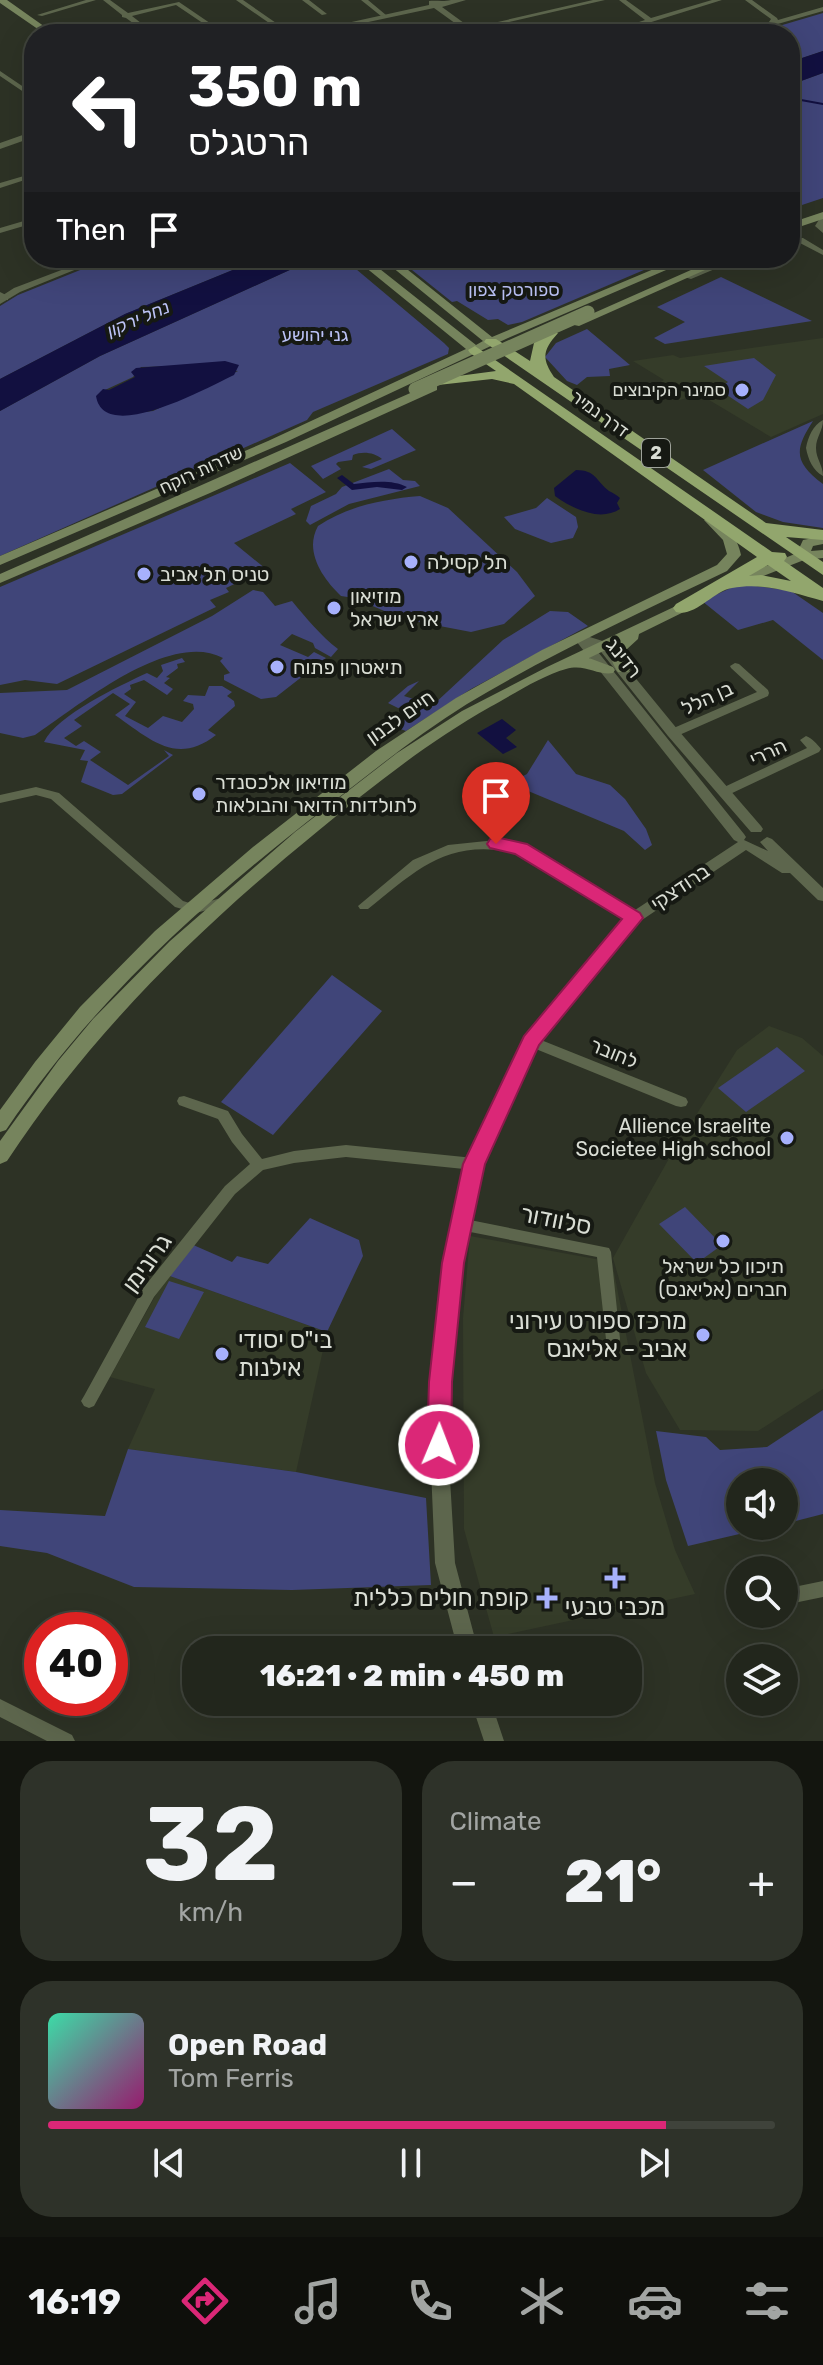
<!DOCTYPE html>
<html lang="en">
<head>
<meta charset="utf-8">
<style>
	body { margin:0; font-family:Rubik,Heebo,sans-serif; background:#2e3229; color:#f1f3f6; height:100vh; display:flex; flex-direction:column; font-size:30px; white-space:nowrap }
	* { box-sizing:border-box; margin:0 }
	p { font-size:26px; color:#a2a5a3 }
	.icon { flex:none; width:44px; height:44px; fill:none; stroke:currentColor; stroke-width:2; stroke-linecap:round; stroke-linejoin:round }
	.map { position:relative; height:1741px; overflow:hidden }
	.side { display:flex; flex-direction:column; gap:20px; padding:20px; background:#13150f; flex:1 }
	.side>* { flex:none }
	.banner { position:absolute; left:24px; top:24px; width:776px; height:244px; border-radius:32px; box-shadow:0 8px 32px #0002,0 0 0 2px #3f433b; background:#202124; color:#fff; overflow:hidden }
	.controls { position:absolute; left:726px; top:1468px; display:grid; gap:16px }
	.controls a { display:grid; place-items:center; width:72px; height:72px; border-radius:50%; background:#22261c; box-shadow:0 8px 32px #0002,0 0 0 2px #3f433b; font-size:40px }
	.speed { position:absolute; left:24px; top:1612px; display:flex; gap:16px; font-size:40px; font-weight:700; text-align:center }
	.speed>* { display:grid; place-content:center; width:104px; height:104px; border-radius:50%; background:#22261c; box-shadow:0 8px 32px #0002,0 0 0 2px #3f433b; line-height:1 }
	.speed .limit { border:12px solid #d22; background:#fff; color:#111 }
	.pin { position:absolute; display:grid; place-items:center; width:68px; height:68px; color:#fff; margin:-82px -34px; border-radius:50% 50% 50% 0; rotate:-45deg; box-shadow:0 0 8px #0007 }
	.pin .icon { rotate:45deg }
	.me { position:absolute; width:88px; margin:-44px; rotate:1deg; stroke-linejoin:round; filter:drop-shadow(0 0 6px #0008) }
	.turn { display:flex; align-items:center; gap:28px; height:168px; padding:0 32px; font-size:36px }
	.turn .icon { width:104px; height:104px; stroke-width:2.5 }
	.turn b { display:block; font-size:56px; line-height:68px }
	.then { display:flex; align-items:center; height:76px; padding:0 32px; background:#0003; gap:16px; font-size:30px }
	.big { font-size:60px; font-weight:800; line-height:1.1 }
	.side .card { flex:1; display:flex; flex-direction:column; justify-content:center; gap:12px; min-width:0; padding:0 28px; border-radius:32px; background:#2e3229 }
	.side .dial { align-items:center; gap:0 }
	.dial b { font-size:104px; line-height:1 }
	.song { display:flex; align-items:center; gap:24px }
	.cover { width:96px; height:96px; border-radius:12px; background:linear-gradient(135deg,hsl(160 70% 55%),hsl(320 70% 35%)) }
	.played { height:8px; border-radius:4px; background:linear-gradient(90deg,#db2777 85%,#3f433b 85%) }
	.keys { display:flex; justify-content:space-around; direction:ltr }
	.heat { display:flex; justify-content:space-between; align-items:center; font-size:44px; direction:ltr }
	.side .tiles { flex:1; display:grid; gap:20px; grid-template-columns:1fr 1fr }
	.card:last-child { grid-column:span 2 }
	.trip { position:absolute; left:182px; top:1636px; width:460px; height:80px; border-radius:32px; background:#22261c; box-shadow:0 8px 32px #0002,0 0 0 2px #3f433b; font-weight:800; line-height:80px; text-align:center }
	.dock { display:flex; height:128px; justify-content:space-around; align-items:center; background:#0e0f0b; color:#a2a5a3 }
	.dock .icon { width:56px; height:56px }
	.dock .current { color:#db2777 }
	.dock b { font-size:36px; color:#f1f3f6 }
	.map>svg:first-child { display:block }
	.built { fill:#353c29 }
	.green { fill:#404579; fill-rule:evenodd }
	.water { fill:#121040 }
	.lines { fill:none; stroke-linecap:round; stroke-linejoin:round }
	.stream { stroke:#121040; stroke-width:2 }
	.canal { fill:#121040; fill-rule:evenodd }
	.minor { fill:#5d664d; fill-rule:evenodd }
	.tertiary { fill:#5d664d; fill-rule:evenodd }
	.secondary { fill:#76845d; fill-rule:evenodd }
	.trunk { fill:#92a66d; fill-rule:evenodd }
	.secondary-bridge { stroke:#76845d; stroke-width:13 }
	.route { fill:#db2777; stroke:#8e194d; stroke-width:2 }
	.poi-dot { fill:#a7b1fc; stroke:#161913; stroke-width:3 }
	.labels { text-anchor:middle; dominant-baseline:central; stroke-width:8; stroke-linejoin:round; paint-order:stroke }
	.far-park-label { font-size:18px; fill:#bbc2f5; stroke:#161913 }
	.far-water-label { font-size:18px; font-style:italic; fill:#bcc3f5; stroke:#161913 }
	.far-poi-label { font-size:18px; fill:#d9ddd4; stroke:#161913; text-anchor:end }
	.far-street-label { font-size:18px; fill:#d9ddd4; stroke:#161913 }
	.shield { fill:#161913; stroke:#9ea29a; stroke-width:2 }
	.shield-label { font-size:18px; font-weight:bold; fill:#d9ddd4 }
	.poi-label { font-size:20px; fill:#d9ddd4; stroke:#161913; text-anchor:start }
	.street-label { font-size:20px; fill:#d9ddd4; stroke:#161913 }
	.near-street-label { font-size:24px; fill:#d9ddd4; stroke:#161913 }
	.near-poi-label { font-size:24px; fill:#d9ddd4; stroke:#161913; text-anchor:end }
</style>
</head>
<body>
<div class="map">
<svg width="823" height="1741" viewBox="0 0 823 1741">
	<rect width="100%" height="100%" fill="#2d3225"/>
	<path class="built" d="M823 338V414L771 437 699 394 680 400 654 386 664 380 633 361 673 355 680 358Z
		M769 1026 802 1038 823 1056V1389L758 1431 680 1430 646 1373 613 1258 671 1155 737 1050Z
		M470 1236 612 1262 655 1483 675 1550 695 1594 494 1637 464 1529 463 1318Z
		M167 1275 327 1332 296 1472 128 1449 155 1389 110 1377Z"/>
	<path class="green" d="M823 13V51L790 62V34H752Z
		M823 73V198L790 209V85Z
		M110 258H262L125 314 0 379V306L18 295Z
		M316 258H341L350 264 444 343 449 348 448 354 313 412 307 420 0 556V411L100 356ZM177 366 238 371 153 411 118 415 105 390 133 377 141 367Z
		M397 258H672L522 322 508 325 498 319 488 320 457 301 452 302Z
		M721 277 812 321 665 344 654 338 685 322 657 307Z
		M587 329 630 365 609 369 610 376 587 377 577 385 567 381 545 357 556 343Z
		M754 358 776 375 763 400 748 409 718 389 728 382 704 366Z
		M813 421C794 450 794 462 823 484V528L783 522 756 512 703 470Z
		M392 429 416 450 371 469 362 467 382 459C374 452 362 451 353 455L352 460 338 462 336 464 341 469 323 479 311 466Z
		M290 463 326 492 291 509 296 514 234 543 266 569 226 588 229 592 210 600 216 607 57 684 25 680 0 685V587Z
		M389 469 403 480 415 481 420 486 349 504 310 525 306 521 311 506 336 494 342 487Z
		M420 496 448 508 517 572 535 596 504 624 471 632 403 619 354 598 341 596C322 578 304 551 318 526 348 506 384 499 420 496Z
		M547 498 576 517 578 527 573 538 551 543 515 529 504 517 536 508Z
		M749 585 791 591 823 613V660L773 620 738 630 702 601 733 587Z
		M253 590 263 592 275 606 292 601C306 618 321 636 338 649L331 657 315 648 313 643 292 634 280 645 308 657 314 652 326 658 276 697 261 699 224 680V675L230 673 220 661 223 658C169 630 80 705 35 735L23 738 0 733V693L67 690 212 616Z
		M550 611 568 612 588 626 471 689 406 731 395 727 414 713 410 706 398 708 388 703 408 686 419 681 404 696 433 705 503 640Z
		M182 658 185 662 177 664 178 668 166 677 170 678 164 683 173 689 167 695 144 680 130 685 131 689 124 694 136 702 125 716 148 728 163 716 182 722 194 709 193 704 183 701 188 695 205 696 209 686H222L232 692 227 696 234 701 235 706 208 730 216 735C176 766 150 739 115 715L130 704 113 693 74 720 82 726 64 738 76 746 84 741 101 752 90 760 128 785 169 756 164 750 173 755 122 794 113 795 81 782 88 761 80 760 85 750 44 742C57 715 119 686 147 673L157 678 163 671 161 665Z
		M548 740 576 774 610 785 625 799 646 829 652 845 645 850 624 831 509 783 527 774Z
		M332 975 382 1011 273 1135 221 1102Z
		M777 1047 805 1071 746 1112 718 1088Z
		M685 1207 722 1245 697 1263 659 1224Z
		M310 1218 359 1240 363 1256 327 1332 167 1275 191 1244 232 1262 237 1256 268 1264Z
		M169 1281 204 1292 179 1339 145 1327Z
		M823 1410V1514L784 1524V1482H740V1526H774L688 1546 666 1480 656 1431 706 1437 720 1450 767 1447Z
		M128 1449 296 1472 426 1498 431 1585 292 1590 134 1587 47 1553 0 1546V1510L105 1516Z"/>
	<path class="water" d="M823 51V73L790 85V62Z
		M262 258H316L100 356 0 411V379L125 314Z
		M225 361 239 365 234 375C210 386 104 446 96 396L103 389 109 390 135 377 131 372 136 368Z
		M576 470C596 470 596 481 609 491 613 493 617 495 620 498L617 503 620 509C600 522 573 509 555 496L554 488Z
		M502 719 516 730 506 738 517 747 503 754 477 733Z"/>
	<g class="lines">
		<path class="stream" d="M790 98 823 104"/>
		<path class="canal" d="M342 475 354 484C371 482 392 479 407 487L402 490 377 487 352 490 337 478Z"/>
		<path class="minor" d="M86 0H96L42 16 37 15Z
			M103 0H110L128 13 179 2 226 34H219L176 5 132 16 155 34H148L126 18 122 17V15Z
			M236 0H243L292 34H285Z
			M302 0H309L327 14 322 15Z
			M361 0H368L386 15 381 16Z
			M593 0H605L479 29 476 27Z
			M619 0H626L651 18 712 0H722L613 34H603L645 20Z
			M745 0H752L777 18 778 20 823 7V11L743 34H733L769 22 771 19Z
			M0 71 34 94V99L0 76Z
			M34 173V177L0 188V183Z
			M34 218V223L0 233V228Z
			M820 218H823V233L815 226Z
			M790 237 803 238 823 250V255L798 242 790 241Z
			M93 258H104L20 292 0 304V297L14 288Z
			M730 258H741L691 279 684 277Z
			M823 420C823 431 816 437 816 448 816 459 823 465 823 476 813 471 808 459 806 448 808 437 813 425 823 420Z
			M735 663 739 664 768 690 769 693 768 696 677 736H669L667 733 669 730 757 692 731 668 730 666Z
			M806 736C812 738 817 744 821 749L819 752 728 795H720L718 792 720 789 807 748 800 740Z
			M36 787 59 793 183 901 196 905 221 898 225 899 227 902 225 905 196 913 175 907 51 799 36 795 0 803V795Z
			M496 840 524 846 638 915 640 918 638 921H630L517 853C447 838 418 869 368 909H360L358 906 413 860 448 845Z
			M531 1036 686 1098 688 1102 686 1106 681 1107 676 1106 526 1045 524 1041 526 1037Z
			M184 1096 228 1111 242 1134 262 1159 294 1151 346 1145 474 1158 479 1160 481 1164 479 1168 474 1170 346 1157 294 1163 263 1170 235 1194 154 1297 94 1406 89 1408 84 1406 81 1401 84 1396 144 1287 225 1186 250 1164 232 1142 218 1119 179 1105 177 1101 179 1097Z
			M460 1218 609 1248 611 1252 620 1339 618 1344 613 1346 608 1344 606 1339 597 1257 460 1230 455 1228 453 1224 455 1220Z
			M823 1581V1597L784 1605V1589Z
			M0 1699 72 1735 75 1741H47L0 1717Z"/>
		<path class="tertiary" d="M451 0H466L442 7 479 34H470L434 8 312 34H297L429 5V1C436 0 442 2 451 0Z
			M34 131V137L0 149V143Z
			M0 292 8 296V300L0 299Z
			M580 634 606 642 678 730 761 826 763 829 761 832H751L668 736 598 648 594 647 744 834 746 837 744 840 768 851 760 842 767 837 772 839 823 888V901L818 900 790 873H782L746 850 639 922 537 1044 482 1164 461 1263 449 1382 448 1445 455 1563 478 1650H458L435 1563 430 1445 431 1382 445 1263 466 1164 526 1037 629 914 738 842 734 840 576 641 574 638Z
			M471 1702H491L504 1741H484Z"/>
		<path class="secondary" d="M0 0H7L55 34H45L0 3Z
			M823 212V219L790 230V223Z
			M354 258H366L476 345 483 341 381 258H393L492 337 680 258H694L508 338 286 442 0 565V556L268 441 466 349Z
			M718 258H732L579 326 569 324Z
			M433 383 437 384V390L210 493 0 583V574Z
			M711 516C726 523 738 538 741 555L727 571C639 613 550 654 467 704 417 735 372 772 325 808 202 903 94 1000 6 1130L0 1132V1110L35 1062 80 1007 155 931 253 847 376 751 456 698 542 650 717 565 727 554 723 540 704 520Z
			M823 536V544L813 546 811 551 823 550V558L804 560 738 586H728L726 583 797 553 803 540Z
			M695 597 700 598 702 601 700 604 639 634 638 639 626 650 625 658 630 669 628 672H618C612 663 609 656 614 646L589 658 613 667 615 670 613 673C598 676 585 663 566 669 543 675 512 695 490 707 428 742 373 786 318 831 198 929 92 1032 7 1161L0 1164V1141L58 1061 93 1019 170 941 295 832 397 753 462 711 547 667Z"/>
		<path class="trunk" d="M551 329 558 333C543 350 541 358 554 377L766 523 823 530V540L786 537 823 562V575L484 342 486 339H496L530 361 534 343Z
			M475 346 772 552 785 553 787 557 784 561 823 588V601C793 593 765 582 732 588 713 591 696 617 676 612L673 608 676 604 757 557 514 384 492 379 438 385V379L443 378 496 371 470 353 468 350ZM768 565 791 581 761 575 749 576Z"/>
		<path class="secondary-bridge" d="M415 389 588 312"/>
	</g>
	<path class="route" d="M496 837 527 844 640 913 643 918 539 1045 485 1164 464 1263 452 1382 451 1445 447 1453 439 1456 431 1453 427 1445 429 1382 442 1263 463 1164 524 1036 622 919 515 854 490 848 487 844 490 839Z"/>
	<g class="poi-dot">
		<circle cx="742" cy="390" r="8"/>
		<circle cx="411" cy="562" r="8"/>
		<circle cx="144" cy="574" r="8"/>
		<circle cx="334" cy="608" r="8"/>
		<circle cx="277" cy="667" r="8"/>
		<circle cx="199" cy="794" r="8"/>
		<circle cx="787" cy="1138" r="8"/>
		<circle cx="723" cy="1241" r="8"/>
		<circle cx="703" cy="1335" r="8"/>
		<circle cx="222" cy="1354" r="8"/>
		<path d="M611 1566h8v8h8v8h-8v8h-8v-8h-8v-8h8z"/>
		<path d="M543 1586h8v8h8v8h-8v8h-8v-8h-8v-8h8z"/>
	</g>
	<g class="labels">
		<g class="far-park-label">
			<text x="514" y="290">ספורטק צפון</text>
			<text x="315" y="335">גני יהושע</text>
		</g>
		<g class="far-water-label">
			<text transform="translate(138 319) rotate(-23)">נחל ירקון</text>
		</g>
		<g class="far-poi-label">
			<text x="726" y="390">סמינר הקיבוצים</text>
		</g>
		<g class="far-street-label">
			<text transform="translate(600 414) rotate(36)">דרך נמיר</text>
			<text transform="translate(201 470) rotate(-25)">שדרות רוקח</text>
		</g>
		<rect class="shield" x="642" y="439" width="28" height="28" rx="6"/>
		<g class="shield-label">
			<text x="656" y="453">2</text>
		</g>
		<g class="poi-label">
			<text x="427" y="562">תל קסילה</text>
			<text x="160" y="574">טניס תל אביב</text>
			<text x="350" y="596">מוזיאון<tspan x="350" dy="23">ארץ ישראל</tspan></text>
			<text x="293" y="667">תיאטרון פתוח</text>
			<text x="215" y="782">מוזיאון אלכסנדר<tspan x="215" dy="23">לתולדות הדואר והבולאות</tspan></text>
			<text x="771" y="1126" text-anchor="end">Allience Israelite<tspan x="771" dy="23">Societee High school</tspan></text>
			<text x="723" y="1266" text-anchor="middle">תיכון כל ישראל<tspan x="723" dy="23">חברים (אליאנס)</tspan></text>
		</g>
		<g class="street-label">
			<text transform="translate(624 658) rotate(52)">רדינג</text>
			<text transform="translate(707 698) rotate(-24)">בן הלל</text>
			<text transform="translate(400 717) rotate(-35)">חיים לבנון</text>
			<text transform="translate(768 752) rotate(-25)">הררי</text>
			<text transform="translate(680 887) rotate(-34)">ברודצקי</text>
			<text transform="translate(614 1053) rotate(22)">לחובר</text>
		</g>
		<g class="near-street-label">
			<text transform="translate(556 1220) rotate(11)">סלוודור</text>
			<text transform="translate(147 1263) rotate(-54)">גרונימן</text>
		</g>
		<g class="near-poi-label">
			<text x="687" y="1321">מרכז ספורט עירוני<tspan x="687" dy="28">אביב - אליאנס</tspan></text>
			<text x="238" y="1340" text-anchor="start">בי"ס יסודי<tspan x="238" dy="28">אילנות</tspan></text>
			<text x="529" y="1598">קופת חולים כללית</text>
			<text x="615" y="1607" text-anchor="middle">מכבי טבעי</text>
		</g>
	</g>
</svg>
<div class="controls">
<a><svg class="icon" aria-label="sound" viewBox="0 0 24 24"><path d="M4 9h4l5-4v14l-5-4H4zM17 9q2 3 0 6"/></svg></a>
<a><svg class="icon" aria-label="search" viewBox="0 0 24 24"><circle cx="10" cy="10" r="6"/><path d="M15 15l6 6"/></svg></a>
<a><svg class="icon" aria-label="layers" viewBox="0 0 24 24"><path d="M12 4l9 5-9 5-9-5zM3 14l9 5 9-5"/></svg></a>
</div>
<div class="speed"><div class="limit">40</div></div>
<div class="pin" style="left:496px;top:844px;background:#d93025"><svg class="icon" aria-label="arrive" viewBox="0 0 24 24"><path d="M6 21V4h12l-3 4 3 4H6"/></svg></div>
<svg class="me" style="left:439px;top:1445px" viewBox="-20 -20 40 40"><circle r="17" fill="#db2777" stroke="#fff" stroke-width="3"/><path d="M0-11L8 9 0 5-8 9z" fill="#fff"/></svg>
<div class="trip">16:21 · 2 min · 450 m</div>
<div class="banner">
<div class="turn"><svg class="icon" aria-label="left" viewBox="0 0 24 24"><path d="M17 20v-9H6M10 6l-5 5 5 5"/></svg><div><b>350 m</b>הרטגלס</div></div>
<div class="then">Then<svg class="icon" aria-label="arrive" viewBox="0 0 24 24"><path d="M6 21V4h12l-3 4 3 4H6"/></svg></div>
</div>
</div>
<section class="side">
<div class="tiles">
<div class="card dial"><b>32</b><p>km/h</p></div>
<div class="card"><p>Climate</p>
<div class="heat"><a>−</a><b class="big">21°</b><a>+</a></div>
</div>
<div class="card">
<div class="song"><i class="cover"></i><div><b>Open Road</b><p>Tom Ferris</p></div></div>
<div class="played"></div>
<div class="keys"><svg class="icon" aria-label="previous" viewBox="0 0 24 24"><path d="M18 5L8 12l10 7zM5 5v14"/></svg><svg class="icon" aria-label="pause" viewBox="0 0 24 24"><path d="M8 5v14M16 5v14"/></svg><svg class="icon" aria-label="next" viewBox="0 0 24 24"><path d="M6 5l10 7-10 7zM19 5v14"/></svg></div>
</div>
</div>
</section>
<nav class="dock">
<b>16:19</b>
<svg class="icon current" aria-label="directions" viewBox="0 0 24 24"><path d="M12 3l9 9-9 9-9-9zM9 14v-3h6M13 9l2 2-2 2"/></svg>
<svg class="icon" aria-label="music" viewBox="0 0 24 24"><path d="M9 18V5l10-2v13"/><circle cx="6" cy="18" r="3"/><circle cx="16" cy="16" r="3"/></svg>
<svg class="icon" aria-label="phone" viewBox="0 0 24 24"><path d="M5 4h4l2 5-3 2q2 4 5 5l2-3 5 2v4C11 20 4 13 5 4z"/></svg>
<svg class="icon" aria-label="climate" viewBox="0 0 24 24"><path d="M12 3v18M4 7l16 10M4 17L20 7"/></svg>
<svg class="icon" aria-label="car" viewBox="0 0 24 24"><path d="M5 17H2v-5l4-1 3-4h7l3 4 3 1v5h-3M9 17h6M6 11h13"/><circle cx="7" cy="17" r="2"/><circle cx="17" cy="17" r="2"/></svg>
<svg class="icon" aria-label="filters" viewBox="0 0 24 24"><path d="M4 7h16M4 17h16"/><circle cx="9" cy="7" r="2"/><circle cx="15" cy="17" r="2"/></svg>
</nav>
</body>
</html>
